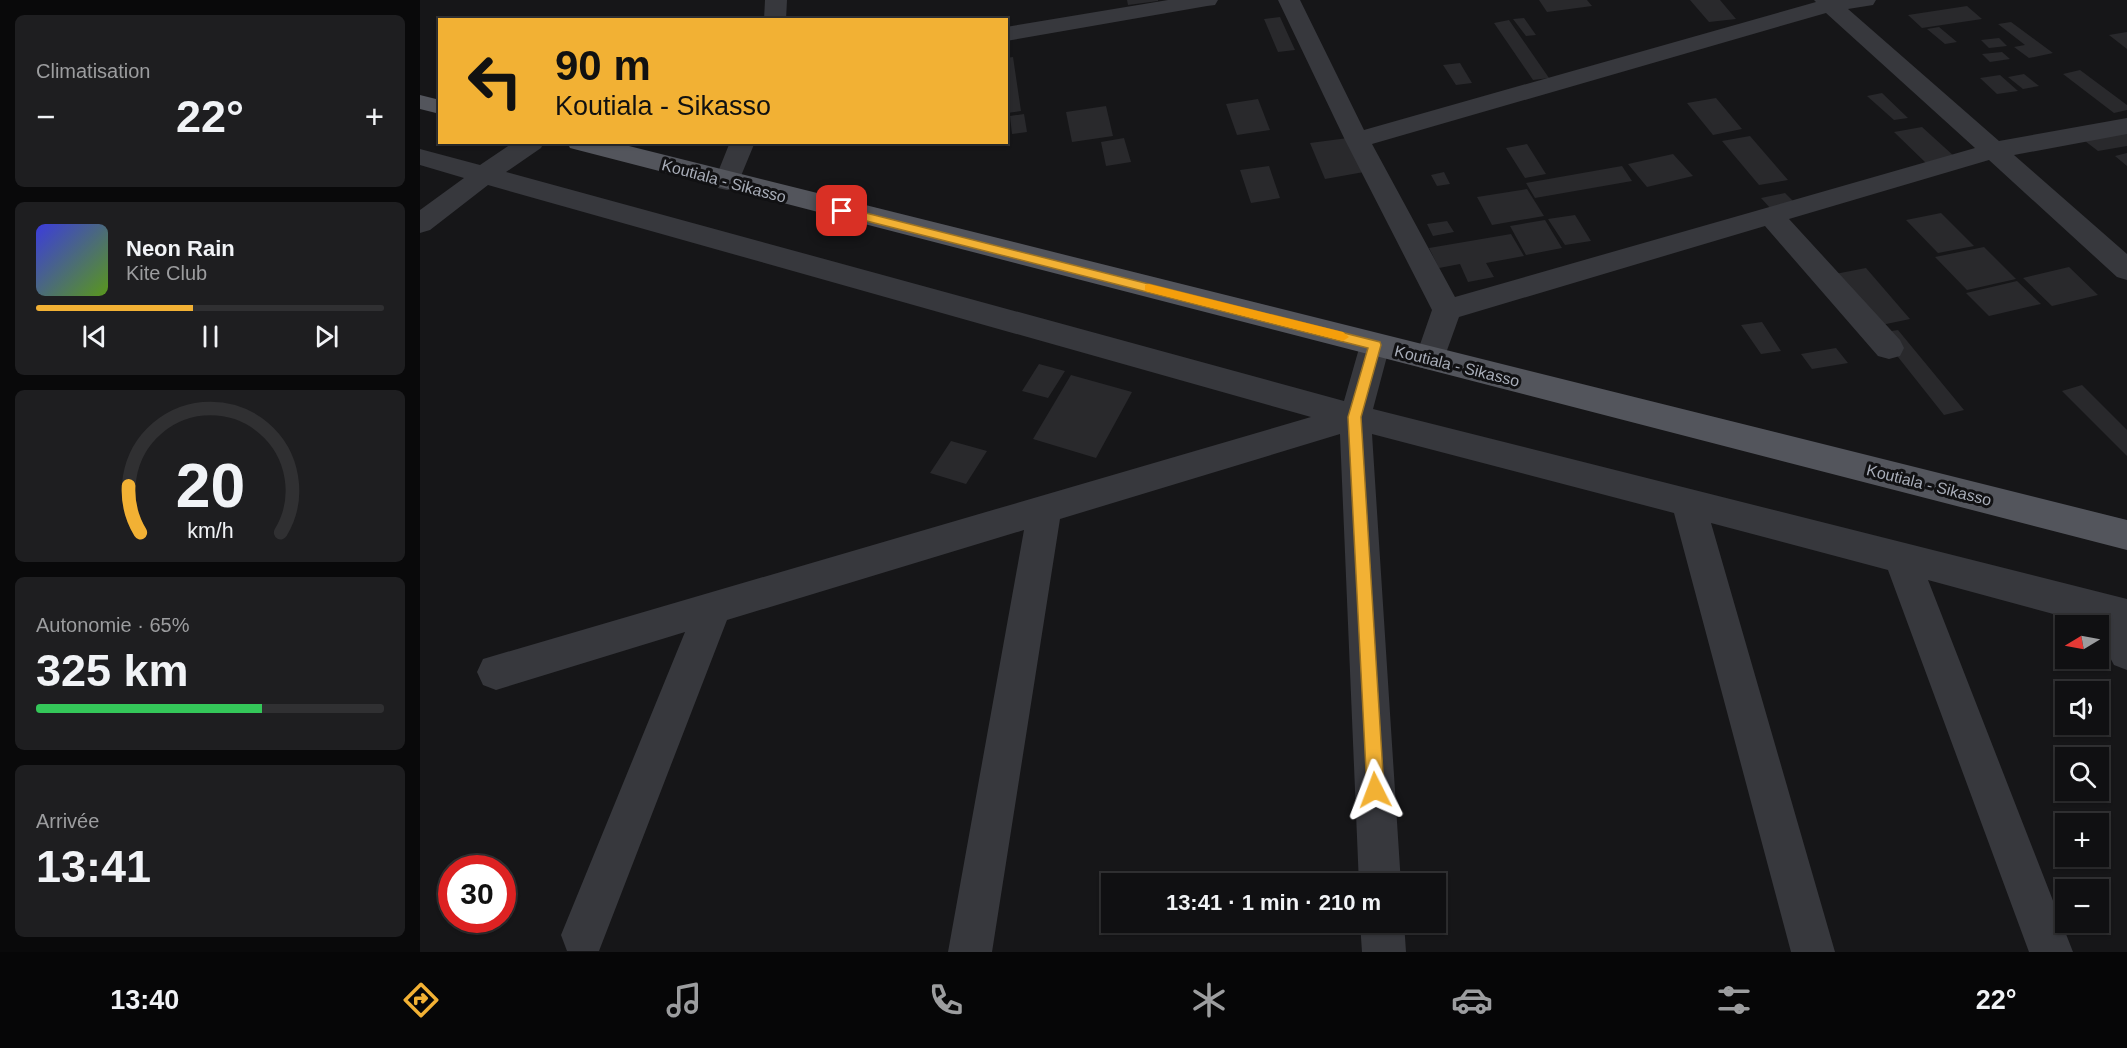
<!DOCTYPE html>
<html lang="fr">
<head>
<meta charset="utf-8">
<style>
	body { margin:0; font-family:Helvetica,sans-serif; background:#1e1e20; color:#f1f3f6; height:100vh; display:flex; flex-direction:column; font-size:22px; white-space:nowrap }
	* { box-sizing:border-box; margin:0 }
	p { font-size:20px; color:#9c9d9f }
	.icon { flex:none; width:33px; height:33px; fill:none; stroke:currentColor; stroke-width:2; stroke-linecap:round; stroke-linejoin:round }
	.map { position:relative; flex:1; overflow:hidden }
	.panel { display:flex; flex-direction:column; gap:15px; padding:15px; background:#09090a; width:420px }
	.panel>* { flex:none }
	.top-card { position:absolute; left:18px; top:18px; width:570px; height:126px; border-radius:0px; box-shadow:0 2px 4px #0004,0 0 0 2px #303032; background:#f2b134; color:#111; overflow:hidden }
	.needle { width:39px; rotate:260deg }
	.buttons { position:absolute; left:1635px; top:615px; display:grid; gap:12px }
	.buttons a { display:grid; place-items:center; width:54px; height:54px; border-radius:0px; background:#101012; box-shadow:0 2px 4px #0004,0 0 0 2px #303032; font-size:30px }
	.speed { position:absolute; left:18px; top:855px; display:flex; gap:12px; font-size:30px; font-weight:700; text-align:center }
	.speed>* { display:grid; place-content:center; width:78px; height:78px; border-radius:50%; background:#101012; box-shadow:0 2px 4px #0004,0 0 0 2px #303032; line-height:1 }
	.speed .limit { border:9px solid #d22; background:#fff; color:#111 }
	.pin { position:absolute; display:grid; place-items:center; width:51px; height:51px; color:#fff; margin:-26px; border-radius:12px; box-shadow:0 3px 9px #0006 }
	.me { position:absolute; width:66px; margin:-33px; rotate:357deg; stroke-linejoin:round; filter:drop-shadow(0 0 4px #0008) }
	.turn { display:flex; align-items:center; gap:21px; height:126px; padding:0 18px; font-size:27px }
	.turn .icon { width:78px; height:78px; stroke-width:2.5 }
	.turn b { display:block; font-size:42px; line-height:51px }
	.big { font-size:45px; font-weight:600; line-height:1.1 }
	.panel .widget { flex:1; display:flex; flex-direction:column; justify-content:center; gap:9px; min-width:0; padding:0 21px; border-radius:9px; background:#1e1e20 }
	.panel .dial { align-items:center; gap:0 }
	.dial svg { height:156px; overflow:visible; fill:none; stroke:#303032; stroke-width:7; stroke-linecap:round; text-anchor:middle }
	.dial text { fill:#f1f3f6; stroke:none }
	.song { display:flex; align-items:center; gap:18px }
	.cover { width:72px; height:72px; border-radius:9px; background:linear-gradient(135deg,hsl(240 70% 55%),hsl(90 70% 35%)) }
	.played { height:6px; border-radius:3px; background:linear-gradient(90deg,#f2b134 45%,#303032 45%) }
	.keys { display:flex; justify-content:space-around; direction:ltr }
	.heat { display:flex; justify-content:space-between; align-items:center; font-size:33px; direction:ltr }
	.charge { height:9px; border-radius:4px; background:linear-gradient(90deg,#34c759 65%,#303032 0) }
	.trip { position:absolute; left:681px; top:873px; width:345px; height:60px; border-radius:0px; background:#101012; box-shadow:0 2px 4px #0004,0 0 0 2px #303032; font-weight:600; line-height:60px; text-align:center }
	.tabs { display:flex; height:96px; justify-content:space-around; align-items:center; background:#060607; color:#9c9d9f }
	.tabs .icon { width:42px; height:42px }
	.tabs .current { color:#f2b134 }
	.tabs b { font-size:27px; color:#f1f3f6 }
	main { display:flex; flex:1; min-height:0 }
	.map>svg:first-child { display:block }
	.building { fill:#29292c }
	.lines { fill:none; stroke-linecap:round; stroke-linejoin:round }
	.minor { fill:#37383d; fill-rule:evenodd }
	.primary { fill:#53555c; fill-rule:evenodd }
	.route { fill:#f2b134; stroke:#9d7322; stroke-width:1.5 }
	.slow { fill:#f59e0b }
	.labels { text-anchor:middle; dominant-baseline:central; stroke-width:6; stroke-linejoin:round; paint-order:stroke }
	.street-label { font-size:16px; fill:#a8adb8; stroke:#111113 }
</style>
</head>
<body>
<main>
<section class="panel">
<div class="widget"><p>Climatisation</p>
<div class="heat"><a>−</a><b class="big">22°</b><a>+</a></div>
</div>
<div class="widget">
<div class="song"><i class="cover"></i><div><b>Neon Rain</b><p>Kite Club</p></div></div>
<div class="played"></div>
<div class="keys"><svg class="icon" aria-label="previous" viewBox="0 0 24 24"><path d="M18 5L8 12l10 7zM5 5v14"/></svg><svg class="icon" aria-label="pause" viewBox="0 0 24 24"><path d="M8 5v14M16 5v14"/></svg><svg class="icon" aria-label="next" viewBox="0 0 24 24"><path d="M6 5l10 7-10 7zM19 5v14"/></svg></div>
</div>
<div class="widget dial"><svg viewBox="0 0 100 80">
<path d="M14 69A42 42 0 1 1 86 69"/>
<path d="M14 69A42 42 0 0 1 8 45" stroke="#f2b134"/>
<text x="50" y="56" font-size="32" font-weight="700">20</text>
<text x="50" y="72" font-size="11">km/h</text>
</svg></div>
<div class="widget"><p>Autonomie · 65%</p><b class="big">325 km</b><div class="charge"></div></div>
<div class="widget"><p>Arrivée</p><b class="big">13:41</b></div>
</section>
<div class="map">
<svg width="1707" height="952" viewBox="0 0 1707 952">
	<rect width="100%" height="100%" fill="#161618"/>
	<path class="building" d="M707 0H738V1L708 5Z
		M1119 0H1167L1172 6 1127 12Z
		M1270 0H1300L1316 19 1289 22Z
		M1547 6 1562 19 1502 28 1488 15Z
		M860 17 875 50 858 52 844 19Z
		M1104 18 1116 35 1106 36 1093 19Z
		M1089 20 1129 78 1113 80 1074 23Z
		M1591 22 1633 53 1609 58 1594 47 1605 45 1578 24Z
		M1519 27 1537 42 1525 44 1507 29Z
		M1707 32V49L1689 35Z
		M1579 38 1587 46 1569 48 1561 40Z
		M1582 52 1590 59 1570 62 1562 54Z
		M593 57 601 111 587 113 586 58Z
		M1040 63 1052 83 1036 85 1023 65Z
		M1660 70 1707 105V110L1694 113 1643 74Z
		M1604 74 1619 86 1603 89 1588 77Z
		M1580 75 1598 91 1577 94 1560 78Z
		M1462 93 1488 118 1474 120 1447 96Z
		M1296 98 1322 129 1293 135 1267 103Z
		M838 99 850 130 817 135 806 104Z
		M686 106 693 136 652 142 646 112Z
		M604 114 607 132 592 134 590 116Z
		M1502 127 1535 157 1506 163 1474 132Z
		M1707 133V146L1678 151 1665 141Z
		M1330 136 1368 180 1339 185 1302 141Z
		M704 138 711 162 686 166 681 142Z
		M928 138 944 172 905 179 890 143Z
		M1107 144 1126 174 1105 178 1086 148Z
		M1707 153V166L1695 156Z
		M1253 154 1273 176 1227 187 1208 164Z
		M849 166 860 198 831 203 820 170Z
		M1202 166 1212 181 1115 198 1106 183Z
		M1024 172 1030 184 1017 186 1011 175Z
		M1107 189 1124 216 1072 225 1057 197Z
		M1365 193 1375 203 1351 209 1341 198Z
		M1521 213 1554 246 1518 253 1486 220Z
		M1155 215 1171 241 1145 245 1128 219Z
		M1125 220 1142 248 1106 255 1090 226Z
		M1027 221 1034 232 1013 236 1007 224Z
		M1091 234 1104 256 1066 263 1074 277 1048 282 1040 264 1019 268 1009 248Z
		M1564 247 1596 279 1547 290 1515 257Z
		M1649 267 1678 295 1632 306 1603 278Z
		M1446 268 1490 319 1452 327 1410 275Z
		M1597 281 1621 304 1569 316 1546 293Z
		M1342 322 1361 351 1341 354 1321 325Z
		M1478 330 1544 410 1524 415 1459 333Z
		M1416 348 1428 363 1392 369 1381 354Z
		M619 364 645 371 628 398 602 391Z
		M651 375 712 392 676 458 613 439Z
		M1662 385 1707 430V456L1642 391Z
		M531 441 567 451 546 484 510 473Z"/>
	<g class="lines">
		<path class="minor" d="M345 0H367L366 20H344Z
			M748 0H798L795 5 787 6 586 41V27Z
			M858 0H880L944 130 1396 2 1394 0H1456L1453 5 1428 9 1579 141 1707 118V134L1594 155 1707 254V280L1697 277 1569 160 1369 219 1480 340 1484 348 1480 356 1469 359 1458 356 1345 226 1039 317 1021 367 1010 370 999 367 995 359 1012 310 925 140ZM1406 13 1555 148 1035 297 952 144Z
			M94 142H124L121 148 86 172 924 401 940 345 944 337 955 334 966 337 970 345 953 409 1707 599V670L1694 665 1678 635V626L1508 580 1653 952H1609L1468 570 1291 523 1415 952H1371L1254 513 952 434 981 884H939L920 434 640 519 572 952H528L604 530 307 620 179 951H147L141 935 265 632 76 690 63 685 57 672 63 659 891 417 68 185 10 230 0 233V210L44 178 0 165V149L60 165Z
			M310 142H335L316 188 307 190 298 188 294 182Z
			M940 922H984L986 952H942Z"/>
		<path class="primary" d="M0 95 20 100V114L0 109Z
			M147 142H193L1707 520V550L150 148Z"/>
	</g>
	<path class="route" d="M422 207 960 342 961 345 941 417 964 790 961 796 955 799 949 796 947 790 928 417 948 348 419 214 417 211Z"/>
	<path class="slow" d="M729 284 923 332 929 337 923 341 725 291V285Z"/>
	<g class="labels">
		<g class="street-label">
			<text transform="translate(304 181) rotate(15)">Koutiala - Sikasso</text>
			<text transform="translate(1037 366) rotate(14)">Koutiala - Sikasso</text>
			<text transform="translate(1509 485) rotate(14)">Koutiala - Sikasso</text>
		</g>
	</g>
</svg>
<div class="buttons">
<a><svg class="needle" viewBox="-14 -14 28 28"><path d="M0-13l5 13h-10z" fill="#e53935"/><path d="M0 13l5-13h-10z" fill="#9c9d9f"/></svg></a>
<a><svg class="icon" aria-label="sound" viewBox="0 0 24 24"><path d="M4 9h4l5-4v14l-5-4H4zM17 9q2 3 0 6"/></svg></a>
<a><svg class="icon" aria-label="search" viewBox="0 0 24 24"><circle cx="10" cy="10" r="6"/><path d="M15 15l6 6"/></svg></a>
<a>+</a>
<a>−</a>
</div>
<div class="speed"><div class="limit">30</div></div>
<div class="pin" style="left:422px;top:211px;background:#d93025"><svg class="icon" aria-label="arrive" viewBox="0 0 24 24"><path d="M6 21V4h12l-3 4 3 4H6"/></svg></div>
<svg class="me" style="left:955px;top:790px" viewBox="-20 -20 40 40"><path d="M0-17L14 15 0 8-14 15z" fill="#f2b134" stroke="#fff" stroke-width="4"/></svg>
<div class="trip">13:41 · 1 min · 210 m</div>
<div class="top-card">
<div class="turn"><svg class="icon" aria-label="left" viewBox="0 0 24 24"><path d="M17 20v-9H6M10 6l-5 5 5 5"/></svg><div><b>90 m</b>Koutiala - Sikasso</div></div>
</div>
</div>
</main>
<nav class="tabs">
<b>13:40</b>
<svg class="icon current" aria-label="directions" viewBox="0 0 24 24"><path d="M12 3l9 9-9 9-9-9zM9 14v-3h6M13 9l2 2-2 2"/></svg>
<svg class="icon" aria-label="music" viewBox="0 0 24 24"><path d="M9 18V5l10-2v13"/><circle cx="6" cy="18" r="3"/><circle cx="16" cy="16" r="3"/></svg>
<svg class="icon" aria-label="phone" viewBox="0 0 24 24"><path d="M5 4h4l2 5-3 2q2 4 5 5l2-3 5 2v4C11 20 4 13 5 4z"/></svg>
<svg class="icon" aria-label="climate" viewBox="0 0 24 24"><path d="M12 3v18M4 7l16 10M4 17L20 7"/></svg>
<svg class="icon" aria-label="car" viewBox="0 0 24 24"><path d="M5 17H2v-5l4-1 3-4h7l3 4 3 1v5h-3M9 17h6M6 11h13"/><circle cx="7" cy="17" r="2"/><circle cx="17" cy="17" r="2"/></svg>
<svg class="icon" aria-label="filters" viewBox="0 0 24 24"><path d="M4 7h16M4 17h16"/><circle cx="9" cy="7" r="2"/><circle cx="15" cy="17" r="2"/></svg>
<b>22°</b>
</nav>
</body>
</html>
